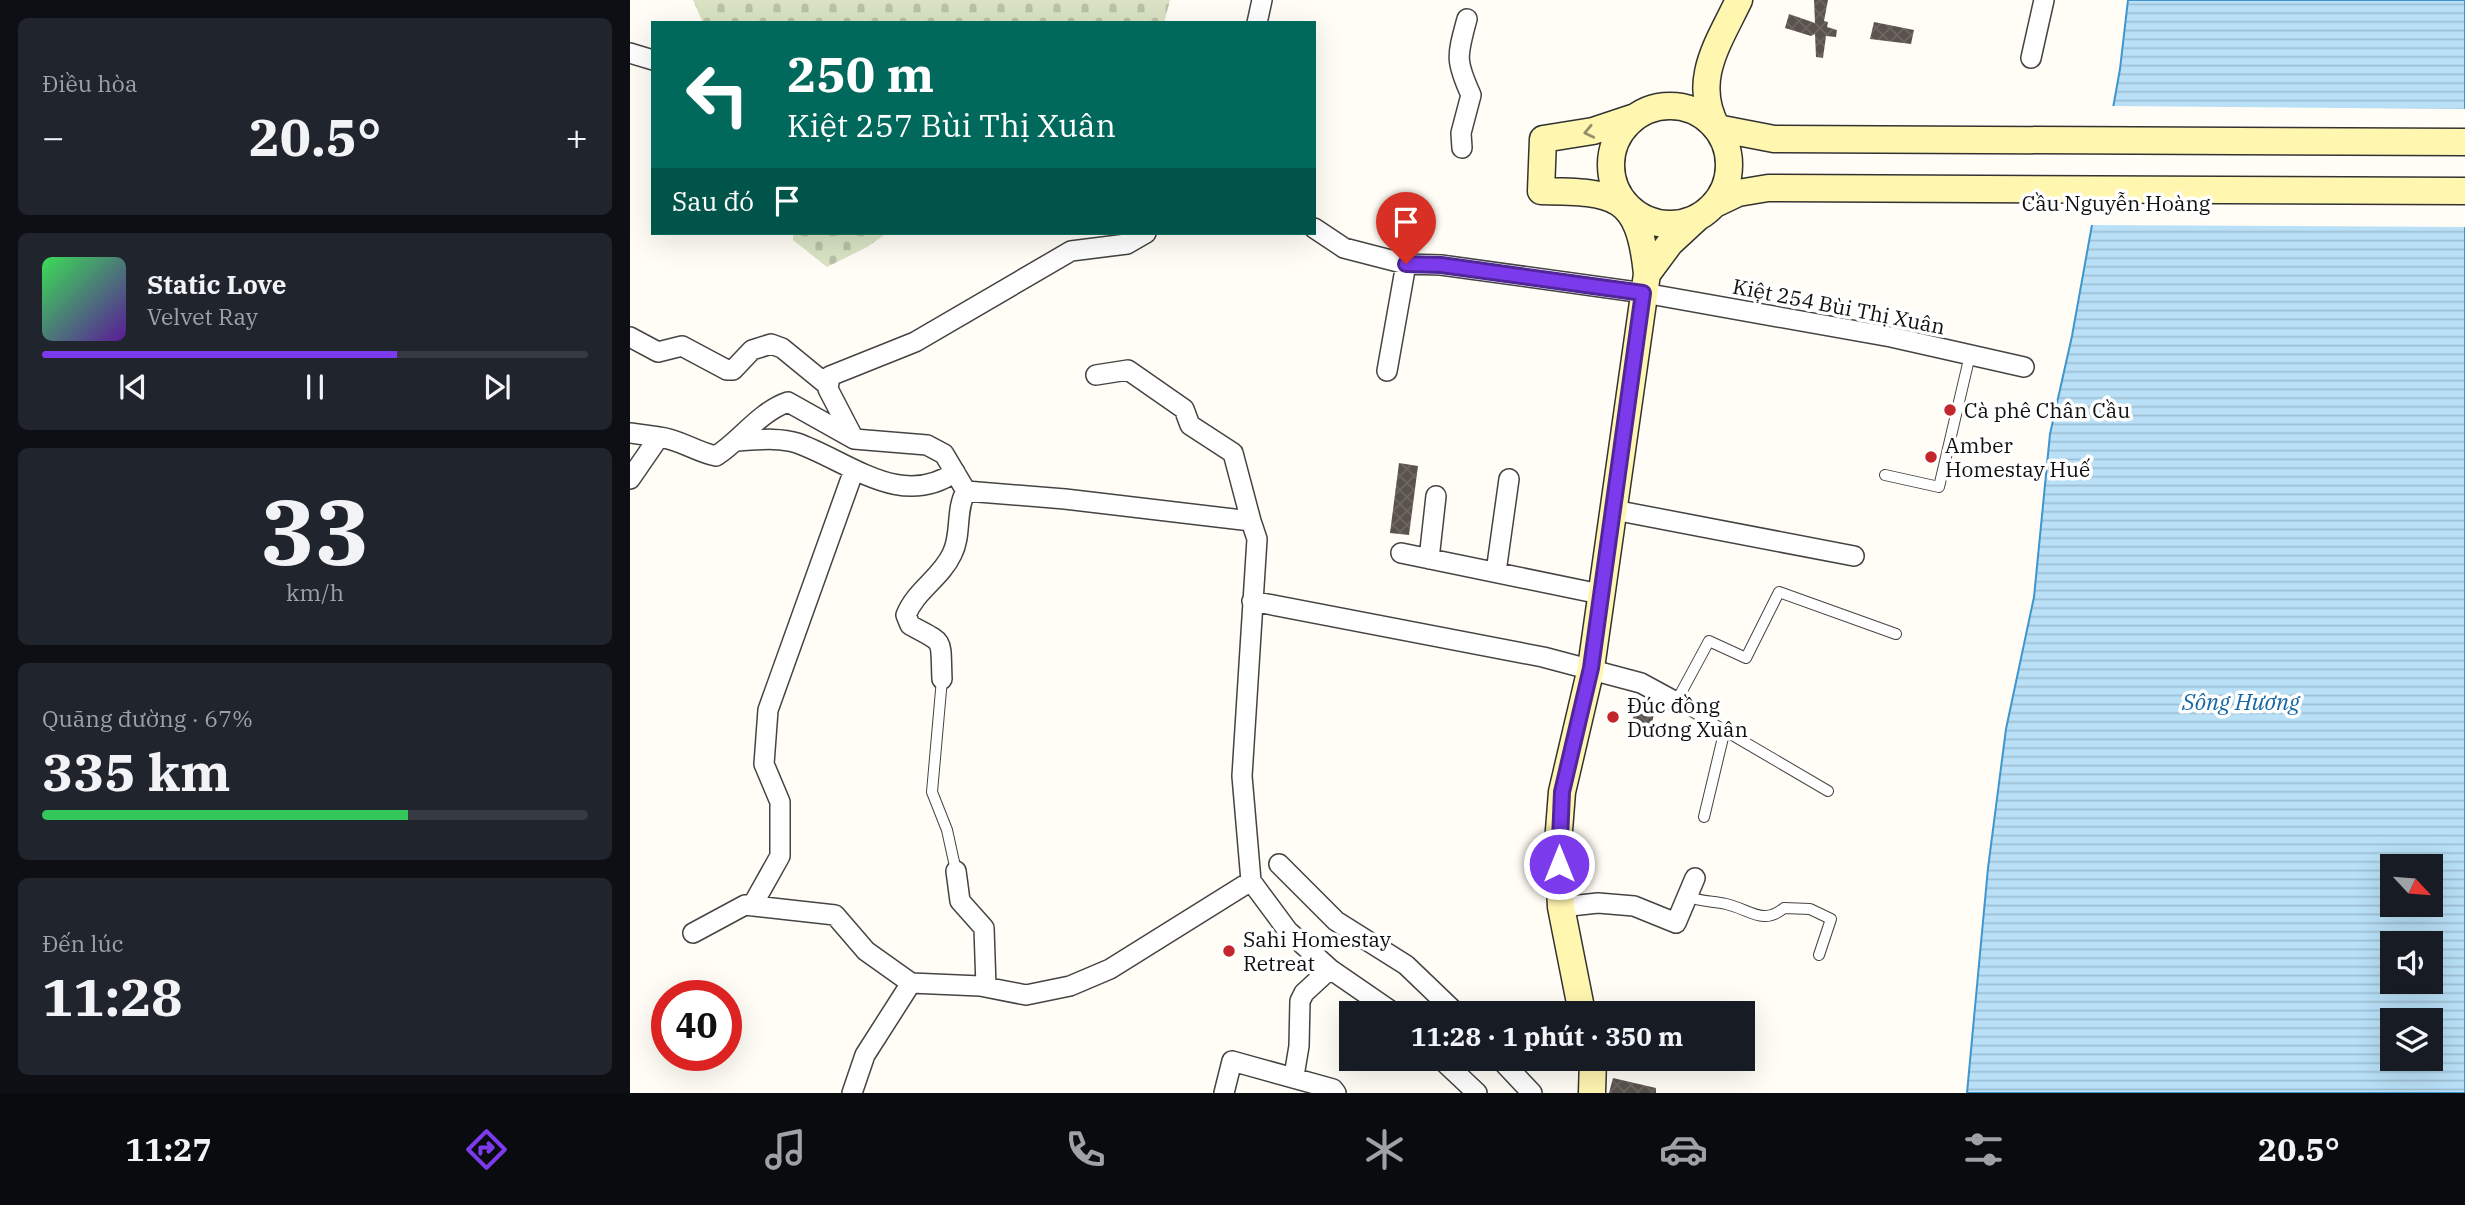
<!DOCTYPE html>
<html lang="vi">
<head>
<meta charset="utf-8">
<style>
	body { margin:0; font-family:"IBM Plex Serif",serif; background:#20242c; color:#f1f3f6; height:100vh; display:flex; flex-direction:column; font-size:26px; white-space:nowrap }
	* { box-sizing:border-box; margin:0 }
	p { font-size:23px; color:#9ea1a6 }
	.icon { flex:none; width:38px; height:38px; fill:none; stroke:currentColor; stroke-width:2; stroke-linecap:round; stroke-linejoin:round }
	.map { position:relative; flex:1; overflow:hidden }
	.details { display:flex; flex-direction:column; gap:18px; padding:18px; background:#0d0f14; width:630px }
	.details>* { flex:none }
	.banner { position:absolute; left:21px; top:21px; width:665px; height:214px; border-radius:0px; box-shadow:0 7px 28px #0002; background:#00695c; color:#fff; overflow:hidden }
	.needle { width:46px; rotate:116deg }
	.buttons { position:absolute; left:1750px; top:854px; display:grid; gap:14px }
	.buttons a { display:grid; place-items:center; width:63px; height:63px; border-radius:0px; background:#171b24; box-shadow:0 7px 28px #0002; font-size:35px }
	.speed { position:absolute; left:21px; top:980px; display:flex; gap:14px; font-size:35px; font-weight:700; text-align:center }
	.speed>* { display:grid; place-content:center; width:91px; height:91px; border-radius:50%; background:#171b24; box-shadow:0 7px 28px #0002; line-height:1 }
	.speed .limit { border:10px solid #d22; background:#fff; color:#111 }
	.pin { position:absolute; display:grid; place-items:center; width:60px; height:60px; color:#fff; margin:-72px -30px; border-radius:50% 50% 50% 0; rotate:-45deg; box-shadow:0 0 7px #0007 }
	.pin .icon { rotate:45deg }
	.me { position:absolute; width:77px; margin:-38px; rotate:0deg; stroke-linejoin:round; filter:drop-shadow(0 0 5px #0008) }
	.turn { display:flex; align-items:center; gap:24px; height:147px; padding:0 21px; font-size:32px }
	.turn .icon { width:91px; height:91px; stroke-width:2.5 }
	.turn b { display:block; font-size:49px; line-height:60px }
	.then { display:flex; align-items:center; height:66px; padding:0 21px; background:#0003; gap:14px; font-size:26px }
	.big { font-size:52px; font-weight:700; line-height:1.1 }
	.details .card { flex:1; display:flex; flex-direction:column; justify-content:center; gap:10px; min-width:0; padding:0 24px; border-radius:10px; background:#20242c }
	.details .dial { align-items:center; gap:0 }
	.dial b { font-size:91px; line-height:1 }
	.song { display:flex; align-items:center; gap:21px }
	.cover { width:84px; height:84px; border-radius:10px; background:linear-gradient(135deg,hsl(130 70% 55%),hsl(270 70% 35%)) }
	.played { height:7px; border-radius:4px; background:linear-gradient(90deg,#7c3aed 65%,#363941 65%) }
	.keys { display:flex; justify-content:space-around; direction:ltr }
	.heat { display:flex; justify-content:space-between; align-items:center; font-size:38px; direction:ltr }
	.charge { height:10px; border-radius:5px; background:linear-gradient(90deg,#34c759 67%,#363941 0) }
	.trip { position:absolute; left:709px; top:1001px; width:416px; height:70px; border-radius:0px; background:#171b24; box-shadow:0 7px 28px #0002; font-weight:700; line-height:70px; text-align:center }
	.tabs { display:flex; height:112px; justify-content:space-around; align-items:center; background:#090b0e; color:#9ea1a6 }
	.tabs .icon { width:49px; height:49px }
	.tabs .on { color:#7c3aed }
	.tabs b { font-size:32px; color:#f1f3f6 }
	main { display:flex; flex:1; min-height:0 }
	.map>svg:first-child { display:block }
	.cemetery { fill:url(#cemetery-stones) }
	.water { fill:url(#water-rules); stroke:#3f96cf; stroke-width:2; fill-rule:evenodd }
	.pier { fill:#fffdf5 }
	.building { fill:url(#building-cross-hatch) }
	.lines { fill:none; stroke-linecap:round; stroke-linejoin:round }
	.lane-casing { stroke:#444; stroke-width:12 }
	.street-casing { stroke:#444; stroke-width:22 }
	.secondary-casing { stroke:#333; stroke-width:29 }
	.lane { stroke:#fff; stroke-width:10 }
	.street { stroke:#fff; stroke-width:19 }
	.secondary { stroke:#fff6b0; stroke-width:26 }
	.oneway { stroke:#948f68 }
	.route-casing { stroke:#51269a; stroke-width:18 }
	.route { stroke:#7c3aed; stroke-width:12 }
	.poi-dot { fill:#c4262e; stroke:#fff; stroke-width:2.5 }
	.labels { text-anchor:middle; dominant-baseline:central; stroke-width:7; stroke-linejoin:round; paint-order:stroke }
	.street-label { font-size:21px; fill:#111; stroke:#fff }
	.poi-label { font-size:21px; fill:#111; stroke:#fff; text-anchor:start }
	.water-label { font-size:23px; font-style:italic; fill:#1768a6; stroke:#fff }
</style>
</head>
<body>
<main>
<section class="details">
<div class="card"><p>Điều hòa</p>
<div class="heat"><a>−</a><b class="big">20.5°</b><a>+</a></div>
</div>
<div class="card">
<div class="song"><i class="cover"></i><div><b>Static Love</b><p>Velvet Ray</p></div></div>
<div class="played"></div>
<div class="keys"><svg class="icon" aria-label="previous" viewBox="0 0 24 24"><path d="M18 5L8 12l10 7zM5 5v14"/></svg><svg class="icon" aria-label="pause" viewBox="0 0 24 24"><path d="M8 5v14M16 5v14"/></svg><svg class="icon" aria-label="next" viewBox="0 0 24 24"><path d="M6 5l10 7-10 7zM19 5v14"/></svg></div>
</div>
<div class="card dial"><b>33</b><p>km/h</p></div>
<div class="card"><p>Quãng đường · 67%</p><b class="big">335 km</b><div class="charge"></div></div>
<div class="card"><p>Đến lúc</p><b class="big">11:28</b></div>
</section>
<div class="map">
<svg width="1835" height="1093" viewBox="0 0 1835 1093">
	<defs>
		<pattern id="cemetery-stones" width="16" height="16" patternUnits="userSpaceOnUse" patternTransform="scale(1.75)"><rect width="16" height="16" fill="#d9e3c4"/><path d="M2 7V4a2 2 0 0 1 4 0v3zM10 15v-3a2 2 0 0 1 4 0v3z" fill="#b9c2a7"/></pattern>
		<pattern id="water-rules" width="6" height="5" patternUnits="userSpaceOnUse" patternTransform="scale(1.75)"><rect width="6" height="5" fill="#b9e0f7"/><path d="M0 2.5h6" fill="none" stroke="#9ebfd3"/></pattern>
		<pattern id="building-cross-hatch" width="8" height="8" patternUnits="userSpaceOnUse" patternTransform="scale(1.75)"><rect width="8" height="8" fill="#5a524d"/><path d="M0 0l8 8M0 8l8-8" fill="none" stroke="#6d6662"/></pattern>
	</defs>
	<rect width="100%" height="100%" fill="#fffdf5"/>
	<path class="cemetery" d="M63 0H540L534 23H73Z
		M163 233H257L237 247 197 267 163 240Z"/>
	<path class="water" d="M1498 0H1835V1093H1337L1358 868 1376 729 1404 597 1420 434 1442 336 1490 69ZM1762 866H1801V905H1762ZM1762 943H1801V982H1762ZM1762 1020H1801V1059H1762Z"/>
	<path class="pier" d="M1479 106 1835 109V227L1458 225Z"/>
	<path class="building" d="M1184 0H1198L1194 21 1198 22 1197 27 1207 30 1206 37 1196 36 1193 58 1186 57 1185 34 1181 36 1155 28 1159 14 1185 23Z
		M1244 22 1284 30 1281 44 1240 39Z
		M769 463 788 466 779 535 760 533Z
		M1006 701 1026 705 1020 732 1001 728Z
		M983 1078 1026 1088V1093H979Z"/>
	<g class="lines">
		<g class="lane-casing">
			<path id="lane" d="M1255 475 1309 487 1340 355
				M312 679 302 792 317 830 326 871
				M1198 791 1046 702 1079 641 1116 658 1149 592 1266 634
				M1074 817 1095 729
				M1057 896C1071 902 1082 901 1096 904 1119 909 1133 926 1154 908L1180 909 1201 919 1189 955"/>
		</g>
		<g class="street-casing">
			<path id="street" d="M627 23 632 0
				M0 53 23 60
				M1401 58 1414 0
				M832 148 831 133 841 95C825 60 827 56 837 19
				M684 228 714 248 776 264 811 265 1014 293 1261 337 1394 367
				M0 337 28 352 52 346 97 370H103L122 350 141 344 152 348 196 384
				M757 371 776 264
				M466 375 498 370 554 409 560 425 603 453 621 521
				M0 433 29 437
				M224 439 198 389 200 376 285 342 441 251 497 244 516 233
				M107 441C126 440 149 437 167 443 218 461 271 510 325 472
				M0 479 29 437C49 439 66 452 86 456 111 440 129 412 158 402L224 439 297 445 314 454 336 491 435 499 621 521 627 539 612 776 621 881 658 931 700 969 764 1013
				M984 510 1224 556
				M771 553 970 594
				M799 559 806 496
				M866 572 879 479
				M622 601 913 657 1011 683 1046 702
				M312 679C310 636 316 645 280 625L276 615C286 590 311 578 322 554 332 535 325 510 336 491
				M649 864 706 921 776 965 826 1013
				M326 871 330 901 354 928 356 987
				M122 906 150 856V802L134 764 138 710 224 470
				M931 907 968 903 1004 906 1046 923 1065 878
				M63 933 115 905 205 915 236 951 281 983 350 986 396 995 440 986 480 969 621 881
				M811 1059 847 1093
				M870 1059 902 1093
				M664 1076 669 1046 670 1001 674 993 700 969
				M222 1093 235 1055 281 983
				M594 1093 602 1061 703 1089 706 1093"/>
		</g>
		<g class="secondary-casing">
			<path id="secondary" d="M1109 0C1088 44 1061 81 1087 128L1144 139 1835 142
				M981 165a59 59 0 1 1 118 0a59 59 0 1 1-118 0Z
				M1085 204 1108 193 1138 188 1835 191
				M1017 274 1040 243 1067 218
				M952 1013 931 907 928 843 932 792 961 668 1017 274C1009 194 986 192 911 191L913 139 963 131 1002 118
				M962 1093 963 1059"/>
		</g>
		<use href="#lane" class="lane"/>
		<use href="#street" class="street"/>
		<use href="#secondary" class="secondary"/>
	</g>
	<defs><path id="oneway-chevron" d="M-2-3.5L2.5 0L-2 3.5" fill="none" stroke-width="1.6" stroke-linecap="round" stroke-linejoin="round" transform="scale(1.75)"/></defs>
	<use class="oneway" href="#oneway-chevron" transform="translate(959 132) rotate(168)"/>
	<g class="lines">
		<g class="route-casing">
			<path id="route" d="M776 264 811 265 1013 293 961 668 932 792 929 864"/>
		</g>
		<use href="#route" class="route"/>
	</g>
	<g class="poi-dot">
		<circle cx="1320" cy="410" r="7"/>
		<circle cx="1301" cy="457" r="7"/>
		<circle cx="983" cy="717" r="7"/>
		<circle cx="599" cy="951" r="7"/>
	</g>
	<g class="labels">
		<g class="street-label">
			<text x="1486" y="203">Cầu Nguyễn Hoàng</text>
			<text transform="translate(1209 306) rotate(11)">Kiệt 254 Bùi Thị Xuân</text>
		</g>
		<g class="poi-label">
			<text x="1334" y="410">Cà phê Chân Cầu</text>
			<text x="1315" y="445">Amber<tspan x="1315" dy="24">Homestay Huế</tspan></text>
			<text x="997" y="705">Đúc đồng<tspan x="997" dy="24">Dương Xuân</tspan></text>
			<text x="613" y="939">Sahi Homestay<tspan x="613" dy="24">Retreat</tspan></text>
		</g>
		<g class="water-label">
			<text x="1611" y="701">Sông Hương</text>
		</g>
	</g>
</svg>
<div class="buttons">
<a><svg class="needle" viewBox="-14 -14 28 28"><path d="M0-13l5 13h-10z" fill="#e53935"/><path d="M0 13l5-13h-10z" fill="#9ea1a6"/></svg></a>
<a><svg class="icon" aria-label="sound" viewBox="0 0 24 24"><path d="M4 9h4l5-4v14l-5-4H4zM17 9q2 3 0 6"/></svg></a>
<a><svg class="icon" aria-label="layers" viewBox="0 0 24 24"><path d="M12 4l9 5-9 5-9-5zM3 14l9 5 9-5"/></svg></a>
</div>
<div class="speed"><div class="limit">40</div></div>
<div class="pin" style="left:776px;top:264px;background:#d93025"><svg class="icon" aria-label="arrive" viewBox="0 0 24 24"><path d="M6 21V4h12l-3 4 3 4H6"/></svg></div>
<svg class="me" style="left:929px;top:864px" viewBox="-20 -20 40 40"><circle r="17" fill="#7c3aed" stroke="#fff" stroke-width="3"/><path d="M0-11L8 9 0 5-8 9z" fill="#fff"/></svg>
<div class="trip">11:28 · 1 phút · 350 m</div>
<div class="banner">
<div class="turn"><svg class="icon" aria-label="left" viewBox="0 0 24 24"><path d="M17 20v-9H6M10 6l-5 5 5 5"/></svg><div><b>250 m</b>Kiệt 257 Bùi Thị Xuân</div></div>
<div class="then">Sau đó<svg class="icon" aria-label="arrive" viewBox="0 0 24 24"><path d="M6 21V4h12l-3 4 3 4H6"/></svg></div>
</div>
</div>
</main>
<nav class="tabs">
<b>11:27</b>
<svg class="icon on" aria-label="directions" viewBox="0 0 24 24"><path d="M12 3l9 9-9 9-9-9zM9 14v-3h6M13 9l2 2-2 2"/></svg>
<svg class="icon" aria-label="music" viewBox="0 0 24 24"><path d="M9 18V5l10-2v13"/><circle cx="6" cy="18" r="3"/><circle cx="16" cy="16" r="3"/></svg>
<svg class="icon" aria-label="phone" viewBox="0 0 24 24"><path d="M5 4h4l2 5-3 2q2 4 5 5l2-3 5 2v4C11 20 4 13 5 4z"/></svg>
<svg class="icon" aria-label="climate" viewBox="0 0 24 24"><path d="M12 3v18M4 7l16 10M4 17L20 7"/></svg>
<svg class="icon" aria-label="car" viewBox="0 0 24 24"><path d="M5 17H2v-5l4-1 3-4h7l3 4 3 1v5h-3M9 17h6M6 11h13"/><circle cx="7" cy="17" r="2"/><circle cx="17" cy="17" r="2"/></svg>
<svg class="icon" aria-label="filters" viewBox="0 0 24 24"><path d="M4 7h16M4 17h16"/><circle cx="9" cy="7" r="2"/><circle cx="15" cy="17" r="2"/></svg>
<b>20.5°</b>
</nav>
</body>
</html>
